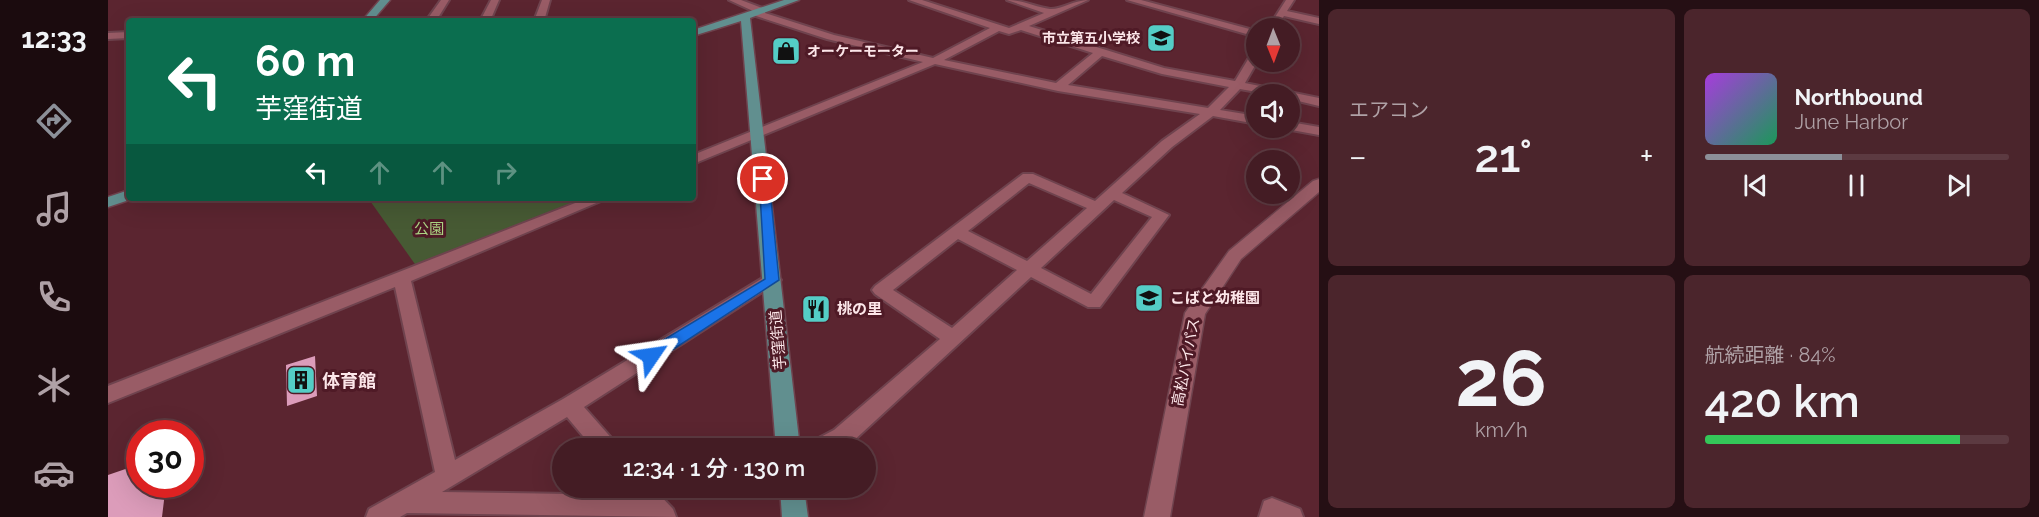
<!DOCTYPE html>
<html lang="ja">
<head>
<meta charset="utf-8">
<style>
	body { margin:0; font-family:Raleway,"Noto Sans JP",sans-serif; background:#4b252c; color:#f1f3f6; height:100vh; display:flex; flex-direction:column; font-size:22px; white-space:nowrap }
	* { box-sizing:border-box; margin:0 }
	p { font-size:20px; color:#afa1a6 }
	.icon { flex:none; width:33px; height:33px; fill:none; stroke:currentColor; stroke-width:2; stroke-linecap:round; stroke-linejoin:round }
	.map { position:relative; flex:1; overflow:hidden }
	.side { display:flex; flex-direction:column; gap:9px; padding:9px; background:#250f14; width:720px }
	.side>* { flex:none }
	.banner { position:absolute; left:18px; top:18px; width:570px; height:183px; border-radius:6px; box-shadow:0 6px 24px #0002,0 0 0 2px #5c3a41; background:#0b6e4f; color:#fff; overflow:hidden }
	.needle { width:39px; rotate:179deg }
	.fabs { position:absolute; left:1138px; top:18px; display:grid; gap:12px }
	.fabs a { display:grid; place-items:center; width:54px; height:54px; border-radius:50%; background:#441c24; box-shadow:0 6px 24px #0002,0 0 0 2px #5c3a41; font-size:30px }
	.speed { position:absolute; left:18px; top:420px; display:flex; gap:12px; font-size:30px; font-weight:700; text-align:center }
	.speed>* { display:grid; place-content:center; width:78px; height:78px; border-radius:50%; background:#441c24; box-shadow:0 6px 24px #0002,0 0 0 2px #5c3a41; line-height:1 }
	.speed .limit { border:9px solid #d22; background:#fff; color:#111 }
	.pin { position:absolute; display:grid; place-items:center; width:51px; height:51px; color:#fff; margin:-26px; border:3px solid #fff; border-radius:50%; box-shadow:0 2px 6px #0007 }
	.me { position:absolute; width:66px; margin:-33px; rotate:58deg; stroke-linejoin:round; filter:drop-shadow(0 0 4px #0008) }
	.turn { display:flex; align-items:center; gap:21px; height:126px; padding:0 30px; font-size:27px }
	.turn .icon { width:78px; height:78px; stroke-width:2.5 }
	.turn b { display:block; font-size:42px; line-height:51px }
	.lanes { display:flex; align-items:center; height:57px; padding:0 30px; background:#0003; justify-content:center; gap:30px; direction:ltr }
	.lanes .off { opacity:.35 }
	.big { font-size:45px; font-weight:600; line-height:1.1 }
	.side .tile { flex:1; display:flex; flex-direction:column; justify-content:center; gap:9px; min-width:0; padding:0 21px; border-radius:9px; background:#4b252c }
	.side .dial { align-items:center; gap:0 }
	.dial b { font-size:78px; line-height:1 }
	.song { display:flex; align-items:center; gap:18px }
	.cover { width:72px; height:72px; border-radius:9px; background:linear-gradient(135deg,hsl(280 70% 55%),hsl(150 70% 35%)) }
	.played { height:6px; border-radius:3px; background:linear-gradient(90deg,#8c9099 45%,#5c3a41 45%) }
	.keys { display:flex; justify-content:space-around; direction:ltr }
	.heat { display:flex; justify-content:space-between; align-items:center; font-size:33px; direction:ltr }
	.charge { height:9px; border-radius:4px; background:linear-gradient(90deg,#34c759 84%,#5c3a41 0) }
	.side .tiles { flex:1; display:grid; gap:9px; grid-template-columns:repeat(2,1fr) }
	.trip { position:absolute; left:444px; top:438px; width:324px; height:60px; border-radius:30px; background:#441c24; box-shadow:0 6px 24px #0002,0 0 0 2px #5c3a41; font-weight:600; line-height:60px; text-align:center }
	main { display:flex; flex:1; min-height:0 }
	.tab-bar { display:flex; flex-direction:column; width:108px; justify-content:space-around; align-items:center; background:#1b0b0e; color:#afa1a6 }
	.tab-bar .icon { width:42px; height:42px }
	.tab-bar .active { color:#8c9099 }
	.tab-bar b { font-size:27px; color:#f1f3f6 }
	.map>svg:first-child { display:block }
	.green { fill:#475a34 }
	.building { fill:#dc9cba }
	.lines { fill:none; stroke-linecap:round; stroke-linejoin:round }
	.street-casing { stroke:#6f434e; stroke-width:4 }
	.secondary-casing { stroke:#6f434e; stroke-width:3 }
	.primary-casing { stroke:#6f434e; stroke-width:3 }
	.street { fill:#995c66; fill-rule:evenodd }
	.secondary { fill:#995c66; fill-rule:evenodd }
	.primary { fill:#618f8f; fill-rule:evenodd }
	.route { fill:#1a73e8; stroke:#114b97; stroke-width:1.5 }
	.labels { text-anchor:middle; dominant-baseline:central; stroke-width:6; stroke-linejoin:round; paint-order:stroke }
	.far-poi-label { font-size:14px; font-weight:bold; fill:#fce6e9; stroke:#4f1a26; text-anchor:end }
	.park-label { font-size:15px; fill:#acd483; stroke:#4f1a26 }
	.poi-label { font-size:15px; font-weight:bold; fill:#fce6e9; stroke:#4f1a26; text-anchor:start }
	.street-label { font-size:15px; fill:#fce6e9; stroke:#4f1a26 }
	.near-poi-label { font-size:18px; font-weight:bold; fill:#fce6e9; stroke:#4f1a26; text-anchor:start }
</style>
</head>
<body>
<main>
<nav class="tab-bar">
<b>12:33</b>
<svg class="icon active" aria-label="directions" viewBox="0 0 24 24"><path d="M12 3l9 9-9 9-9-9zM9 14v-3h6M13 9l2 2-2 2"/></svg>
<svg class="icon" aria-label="music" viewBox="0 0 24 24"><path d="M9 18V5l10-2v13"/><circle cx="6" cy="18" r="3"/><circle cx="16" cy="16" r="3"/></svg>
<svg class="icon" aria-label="phone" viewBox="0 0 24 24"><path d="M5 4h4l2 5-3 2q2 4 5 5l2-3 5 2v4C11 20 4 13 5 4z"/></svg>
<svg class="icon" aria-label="climate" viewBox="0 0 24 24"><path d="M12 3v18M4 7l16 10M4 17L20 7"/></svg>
<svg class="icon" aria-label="car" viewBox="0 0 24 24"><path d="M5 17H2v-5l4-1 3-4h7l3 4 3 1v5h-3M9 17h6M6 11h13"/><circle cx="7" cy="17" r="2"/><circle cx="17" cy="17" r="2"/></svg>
</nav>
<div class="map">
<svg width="1211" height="517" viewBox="0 0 1211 517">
	<rect width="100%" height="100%" fill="#5b2530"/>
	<path class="green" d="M260 198H460L466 204 309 267Z"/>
	<path class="building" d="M207 356 209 396 179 406 178 365Z
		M32 464V484H58L54 517H0V475Z"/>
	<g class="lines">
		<g class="street-casing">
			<path id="street" d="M333 0H341L328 21H318Z
				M383 0H391L382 21H372Z
				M434 0H442L436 21H426Z
				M621 0H633L657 9V13L726 35 825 58 882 28 801 0H814L901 28 936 13 899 0C915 0 927 7 942 9 952 10 967 0 980 0L921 26 1056 68 1127 81 1145 51 1149 50V62L1137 83 1211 98V106L1182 99V94H1160L1132 89 1112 110 1149 116V124L1105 116 1064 147 1014 193 1061 215 992 307H980L923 277 742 444 732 448H702L705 441 726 430 832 339 767 294 764 290 767 286 915 174H925L987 201 1054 141 1092 114 950 91 827 64 585 164V155L815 62 719 39 645 15V11ZM913 30 985 53 948 83 836 60 891 31 901 34ZM994 56 1054 74 1121 87 1100 108 960 85ZM921 183 979 208 919 261 860 231ZM1006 200 1044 217 983 294 933 268ZM850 239 909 270 844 328 785 290Z
				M1019 0H1033L1149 31V37Z
				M1178 0H1186L1179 11 1211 18V24L1176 16 1168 28H1160Z
				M21 32V38L0 39V33Z
				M1182 122 1211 127V135L1178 129 1182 128Z
				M480 198H500L303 281 347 460 455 399 658 276 664 274 673 280 476 407 506 441 509 448H485L459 417 334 492 523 495 520 488H545L565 509 568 517 299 513 292 517H258L261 509 327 472 287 287 0 403V386Z
				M1164 498 1192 509 1195 517H1151L1156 501Z"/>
		</g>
		<g class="secondary-casing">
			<path id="secondary" d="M1211 179V192L1133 259 1097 314 1062 517H1036L1077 313 1121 251 1205 181Z"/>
		</g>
		<g class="primary-casing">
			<path id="primary" d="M272 0H282L264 21H254Z
				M676 0H691L642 18 692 448H668L633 21 585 36V30Z
				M21 190V198H27L0 207V197Z
				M672 488H696L700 517H674Z"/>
		</g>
		<use href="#street" class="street"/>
		<use href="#secondary" class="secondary"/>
		<use href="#primary" class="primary"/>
	</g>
	<path class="route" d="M651 177 661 179 671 280 549 360H537L535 356 537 351 657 279Z"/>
	<defs>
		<g id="school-square" transform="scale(1.5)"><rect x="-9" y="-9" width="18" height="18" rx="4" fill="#54cdc6" stroke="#4f1a26"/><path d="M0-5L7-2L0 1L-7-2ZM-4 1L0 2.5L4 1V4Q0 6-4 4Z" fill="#111"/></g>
		<g id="shop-square" transform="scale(1.5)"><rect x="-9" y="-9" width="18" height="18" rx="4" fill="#54cdc6" stroke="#4f1a26"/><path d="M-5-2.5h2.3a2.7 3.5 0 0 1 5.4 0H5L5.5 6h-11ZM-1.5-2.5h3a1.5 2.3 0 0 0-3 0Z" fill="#111"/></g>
		<g id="restaurant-square" transform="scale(1.5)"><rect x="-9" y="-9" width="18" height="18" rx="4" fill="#54cdc6" stroke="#4f1a26"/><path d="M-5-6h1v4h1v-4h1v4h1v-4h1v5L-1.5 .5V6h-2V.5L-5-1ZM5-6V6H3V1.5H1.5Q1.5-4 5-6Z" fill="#111"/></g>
		<g id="building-square" transform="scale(1.5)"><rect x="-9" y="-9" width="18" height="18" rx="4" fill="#54cdc6" stroke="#4f1a26"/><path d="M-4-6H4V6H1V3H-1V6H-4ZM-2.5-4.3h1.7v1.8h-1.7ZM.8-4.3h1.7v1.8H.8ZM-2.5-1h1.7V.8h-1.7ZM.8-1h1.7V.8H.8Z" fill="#111"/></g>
	</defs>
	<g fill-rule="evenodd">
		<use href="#school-square" x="1053" y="38"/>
		<use href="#shop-square" x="678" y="51"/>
		<use href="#school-square" x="1041" y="298"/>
		<use href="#restaurant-square" x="708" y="309"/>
		<use href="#building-square" x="193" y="380"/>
	</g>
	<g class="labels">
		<g class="far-poi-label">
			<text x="1032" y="38">市立第五小学校</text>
			<text x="699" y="51" text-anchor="start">オーケーモーター</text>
		</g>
		<g class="park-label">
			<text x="321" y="229">公園</text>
		</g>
		<g class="poi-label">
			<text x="1062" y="298">こばと幼稚園</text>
			<text x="729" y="309">桃の里</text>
		</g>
		<g class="street-label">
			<text transform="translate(670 340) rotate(-95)">芋窪街道</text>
			<text transform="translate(1078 362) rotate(-79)">高松バイパス</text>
		</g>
		<g class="near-poi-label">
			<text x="214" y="380">体育館</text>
		</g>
	</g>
</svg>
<div class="fabs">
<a><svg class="needle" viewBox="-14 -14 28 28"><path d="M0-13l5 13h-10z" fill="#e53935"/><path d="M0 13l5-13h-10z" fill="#afa1a6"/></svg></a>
<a><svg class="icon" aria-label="sound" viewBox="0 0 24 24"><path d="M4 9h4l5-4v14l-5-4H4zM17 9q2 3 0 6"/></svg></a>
<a><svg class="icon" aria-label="search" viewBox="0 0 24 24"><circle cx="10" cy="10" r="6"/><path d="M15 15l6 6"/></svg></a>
</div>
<div class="speed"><div class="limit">30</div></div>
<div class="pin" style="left:655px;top:179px;background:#d93025"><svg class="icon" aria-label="arrive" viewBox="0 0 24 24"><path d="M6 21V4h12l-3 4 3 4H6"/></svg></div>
<svg class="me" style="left:543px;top:356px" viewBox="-20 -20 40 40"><path d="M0-17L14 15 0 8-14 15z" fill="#1a73e8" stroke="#fff" stroke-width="4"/></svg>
<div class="trip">12:34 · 1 分 · 130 m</div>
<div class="banner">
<div class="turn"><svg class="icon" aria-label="left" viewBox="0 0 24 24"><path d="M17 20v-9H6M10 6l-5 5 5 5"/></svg><div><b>60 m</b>芋窪街道</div></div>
<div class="lanes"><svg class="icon" aria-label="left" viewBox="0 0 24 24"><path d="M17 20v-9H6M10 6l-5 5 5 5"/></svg><svg class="icon off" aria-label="ahead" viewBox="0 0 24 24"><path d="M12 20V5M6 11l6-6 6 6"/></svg><svg class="icon off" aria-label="ahead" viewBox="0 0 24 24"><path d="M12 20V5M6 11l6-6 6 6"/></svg><svg class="icon off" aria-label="right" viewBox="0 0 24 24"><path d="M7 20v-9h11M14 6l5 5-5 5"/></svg></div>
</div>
</div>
<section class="side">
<div class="tiles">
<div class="tile"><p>エアコン</p>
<div class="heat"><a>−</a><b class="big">21°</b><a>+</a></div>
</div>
<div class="tile">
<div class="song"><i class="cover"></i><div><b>Northbound</b><p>June Harbor</p></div></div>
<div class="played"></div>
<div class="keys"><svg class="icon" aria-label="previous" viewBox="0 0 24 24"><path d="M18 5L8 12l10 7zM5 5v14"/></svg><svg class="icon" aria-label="pause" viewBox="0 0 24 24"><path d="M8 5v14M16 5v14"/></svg><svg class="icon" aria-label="next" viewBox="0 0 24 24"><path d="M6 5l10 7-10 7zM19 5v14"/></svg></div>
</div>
<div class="tile dial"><b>26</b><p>km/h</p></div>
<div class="tile"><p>航続距離 · 84%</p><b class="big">420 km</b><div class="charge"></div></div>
</div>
</section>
</main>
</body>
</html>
